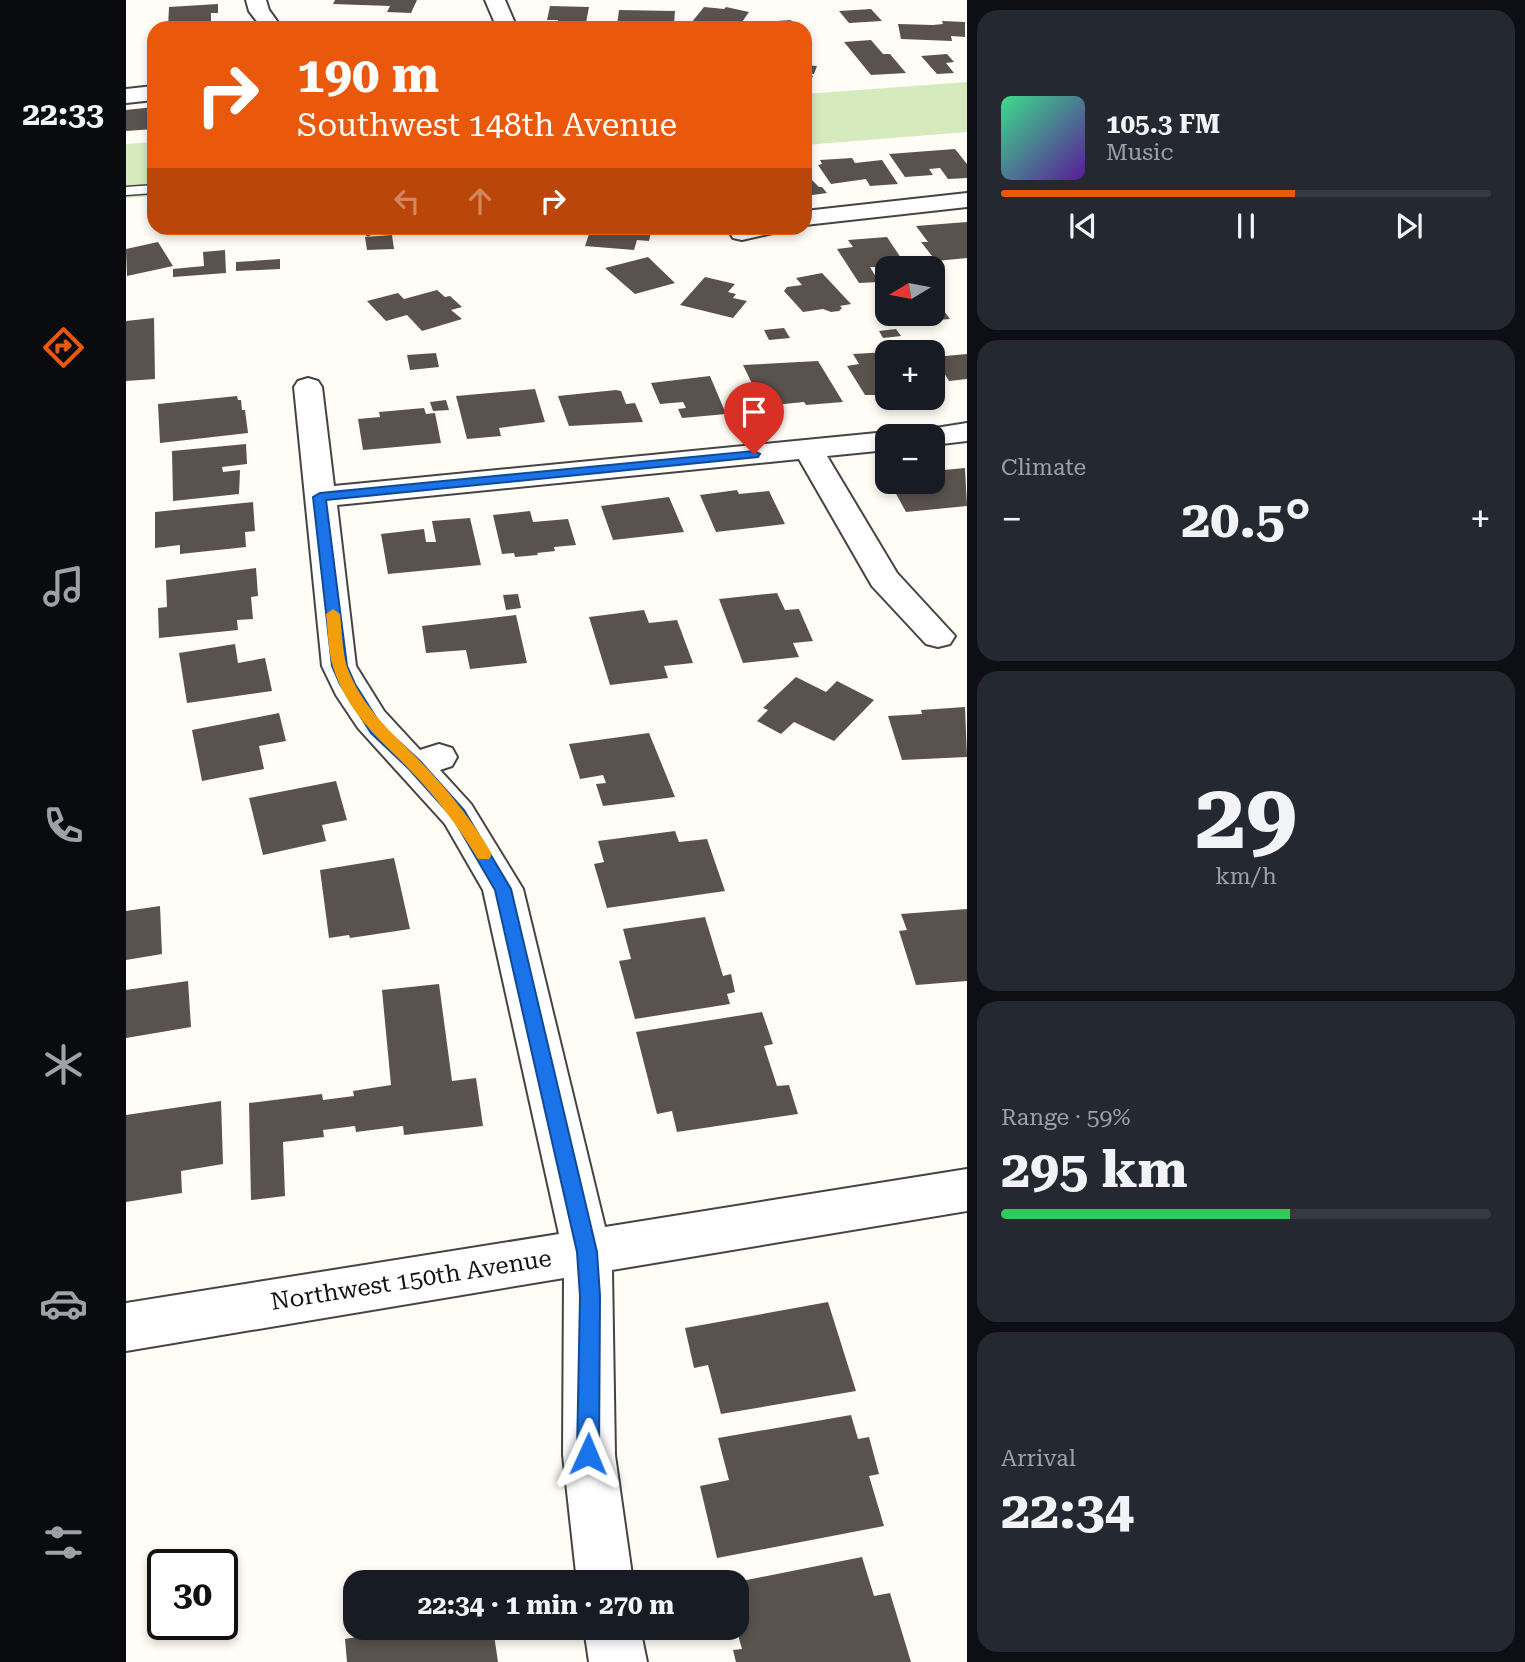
<!DOCTYPE html>
<html lang="en">
<head>
<meta charset="utf-8">
<style>
	body { margin:0; font-family:"Roboto Serif",serif; background:#242831; color:#f1f3f6; height:100vh; display:flex; flex-direction:column; font-size:26px; white-space:nowrap }
	* { box-sizing:border-box; margin:0 }
	p { font-size:23px; color:#9ea1a6 }
	.icon { flex:none; width:38px; height:38px; fill:none; stroke:currentColor; stroke-width:2; stroke-linecap:round; stroke-linejoin:round }
	.map { position:relative; flex:1; overflow:hidden }
	.sheet { display:flex; flex-direction:column; gap:10px; padding:10px; background:#0d0f14; width:558px }
	.sheet>* { flex:none }
	.top-card { position:absolute; left:21px; top:21px; width:665px; height:214px; border-radius:21px; box-shadow:0 4px 10px #0003; background:#ea580c; color:#fff; overflow:hidden }
	.needle { width:46px; rotate:260deg }
	.tools { position:absolute; left:749px; top:256px; display:grid; gap:14px }
	.tools a { display:grid; place-items:center; width:70px; height:70px; border-radius:14px; background:#171b24; box-shadow:0 4px 10px #0003; font-size:35px }
	.speed { position:absolute; left:21px; top:1549px; display:flex; gap:14px; font-size:35px; font-weight:700; text-align:center }
	.speed>* { display:grid; place-content:center; width:91px; height:91px; border-radius:50%; background:#171b24; box-shadow:0 4px 10px #0003; line-height:1 }
	.speed .limit { border:4px solid #111; border-radius:10px; background:#fff; color:#111 }
	.pin { position:absolute; display:grid; place-items:center; width:60px; height:60px; color:#fff; margin:-72px -30px; border-radius:50% 50% 50% 0; rotate:-45deg; box-shadow:0 0 7px #0007 }
	.pin .icon { rotate:45deg }
	.me { position:absolute; width:77px; margin:-38px; rotate:1deg; stroke-linejoin:round; filter:drop-shadow(0 0 5px #0008) }
	.turn { display:flex; align-items:center; gap:24px; height:147px; padding:0 35px; font-size:32px }
	.turn .icon { width:91px; height:91px; stroke-width:2.5 }
	.turn b { display:block; font-size:49px; line-height:60px }
	.lanes { display:flex; align-items:center; height:66px; padding:0 35px; background:#0003; justify-content:center; gap:35px; direction:ltr }
	.lanes .off { opacity:.35 }
	.big { font-size:52px; font-weight:700; line-height:1.1 }
	.sheet .card { flex:1; display:flex; flex-direction:column; justify-content:center; gap:10px; min-width:0; padding:0 24px; border-radius:21px; background:#242831 }
	.sheet .dial { align-items:center; gap:0 }
	.dial b { font-size:91px; line-height:1 }
	.song { display:flex; align-items:center; gap:21px }
	.cover { width:84px; height:84px; border-radius:10px; background:linear-gradient(135deg,hsl(150 70% 55%),hsl(270 70% 35%)) }
	.played { height:7px; border-radius:4px; background:linear-gradient(90deg,#ea580c 60%,#363941 60%) }
	.keys { display:flex; justify-content:space-around; direction:ltr }
	.heat { display:flex; justify-content:space-between; align-items:center; font-size:38px; direction:ltr }
	.charge { height:10px; border-radius:5px; background:linear-gradient(90deg,#34c759 59%,#363941 0) }
	.trip { position:absolute; left:217px; top:1570px; width:406px; height:70px; border-radius:21px; background:#171b24; box-shadow:0 4px 10px #0003; font-weight:700; line-height:70px; text-align:center }
	main { display:flex; flex:1; min-height:0 }
	.tab-bar { display:flex; flex-direction:column; width:126px; justify-content:space-around; align-items:center; background:#090b0e; color:#9ea1a6 }
	.tab-bar .icon { width:49px; height:49px }
	.tab-bar .current { color:#ea580c }
	.tab-bar b { font-size:32px; color:#f1f3f6 }
	.map>svg:first-child { display:block }
	.green { fill:#d5ebbd }
	.building { fill:#5a524d }
	.lines { fill:none; stroke-linecap:round; stroke-linejoin:round }
	.lane-casing { stroke:#444; stroke-width:3 }
	.street-casing { stroke:#444; stroke-width:4 }
	.lane { fill:#fff; fill-rule:evenodd }
	.street { fill:#fff; fill-rule:evenodd }
	.route { fill:#1a73e8; stroke:#114b97; stroke-width:2 }
	.slow { fill:#f59e0b }
	.labels { text-anchor:middle; dominant-baseline:central; stroke-width:7; stroke-linejoin:round; paint-order:stroke }
	.near-street-label { font-size:24px; fill:#111; stroke:#fff }
</style>
</head>
<body>
<main>
<nav class="tab-bar">
<b>22:33</b>
<svg class="icon current" aria-label="directions" viewBox="0 0 24 24"><path d="M12 3l9 9-9 9-9-9zM9 14v-3h6M13 9l2 2-2 2"/></svg>
<svg class="icon" aria-label="music" viewBox="0 0 24 24"><path d="M9 18V5l10-2v13"/><circle cx="6" cy="18" r="3"/><circle cx="16" cy="16" r="3"/></svg>
<svg class="icon" aria-label="phone" viewBox="0 0 24 24"><path d="M5 4h4l2 5-3 2q2 4 5 5l2-3 5 2v4C11 20 4 13 5 4z"/></svg>
<svg class="icon" aria-label="climate" viewBox="0 0 24 24"><path d="M12 3v18M4 7l16 10M4 17L20 7"/></svg>
<svg class="icon" aria-label="car" viewBox="0 0 24 24"><path d="M5 17H2v-5l4-1 3-4h7l3 4 3 1v5h-3M9 17h6M6 11h13"/><circle cx="7" cy="17" r="2"/><circle cx="17" cy="17" r="2"/></svg>
<svg class="icon" aria-label="filters" viewBox="0 0 24 24"><path d="M4 7h16M4 17h16"/><circle cx="9" cy="7" r="2"/><circle cx="15" cy="17" r="2"/></svg>
</nav>
<div class="map">
<svg width="841" height="1662" viewBox="0 0 841 1662">
	<rect width="100%" height="100%" fill="#fffdf5"/>
	<path class="green" d="M841 82V132L679 145V94Z
		M28 142V196L0 198V144Z"/>
	<path class="building" d="M209 0H291L285 13 261 12 264 6 207 4Z
		M92 4V13H85V25L42 27 43 7Z
		M424 6 463 7 459 28H430L432 20H421Z
		M578 7 598 9 600 7 623 12 614 25 593 22 589 26 565 23Z
		M745 9 756 21 723 23 713 11Z
		M493 10 549 11 548 25 491 26Z
		M665 20 670 28H640L636 22Z
		M816 21 839 22V37L825 36 826 41 775 39 772 24 807 25 817 24Z
		M745 40 757 54H764L780 73 745 75 718 42Z
		M821 54 828 62 820 63 828 73 811 74 795 56Z
		M679 65 691 66 688 74 682 73 687 76 686 78 679 80Z
		M28 107V129L0 131V110Z
		M829 149 841 164V178L822 179 814 168 803 169 807 175 779 177 763 154Z
		M726 158 729 163 756 160 772 184 744 186 740 179 705 184 692 165 696 164 694 160Z
		M679 173 693 187H696L701 193 679 196Z
		M841 222V258L810 261 795 242H802L790 226Z
		M465 228H526L523 241 511 240 508 250 459 246Z
		M266 235 268 249 241 250 239 237Z
		M761 237 779 264 769 265 767 268 744 267 753 282 733 283 711 249 727 247 722 240Z
		M32 242 47 266 1 276 0 249Z
		M99 250 100 273 47 277V269L78 266 77 252Z
		M522 257 549 283 509 294 479 268Z
		M154 259V269L110 271V262Z
		M696 273 725 304 714 306 716 308 713 311 705 312 697 309 677 312 658 291 661 287 676 285 670 278Z
		M579 277 609 284 602 292 610 294 607 298 621 301 607 318 554 305Z
		M311 290 319 297 324 296 336 307 325 310 336 319 296 331 281 315 260 321 241 301 272 293 278 299Z
		M818 311 824 319 801 321 796 313Z
		M28 318 29 379 0 381V321Z
		M658 328 664 338 643 340 638 330Z
		M770 329 775 336 757 338 753 331Z
		M761 352V395H739L721 366 733 364 727 354Z
		M310 353 313 367 284 370 281 355Z
		M841 354V379L823 381 808 357Z
		M692 361 717 402 680 405 678 402 648 405 645 399 634 400 617 365Z
		M584 376 600 414 556 418 552 409 560 408 557 402 534 404 525 383Z
		M409 389 419 422 373 428 375 436 341 439 330 396Z
		M490 390 495 391 500 404 509 403 517 422 443 426 432 396Z
		M111 396 112 400H115L116 410H119L122 433 34 443 32 404Z
		M320 400 323 410 307 411 304 402Z
		M298 408 300 414 309 413 315 443 237 450 232 419 254 417 253 412Z
		M120 444 121 464 96 467 97 472 114 470 113 494 47 501 46 451Z
		M839 468 841 506 780 512 763 481H807V471Z
		M611 490 613 494 643 491 659 524 590 532 574 495Z
		M543 497 558 532 487 540 475 506Z
		M127 502 129 531 119 532 120 547 54 554V545L29 548V512Z
		M404 511 407 522 442 519 450 545 428 547 429 551 411 553 412 555 389 557 388 553 376 554 367 515Z
		M344 518 355 565 262 574 255 534 298 529 300 542H310L306 521Z
		M130 568 132 596 125 597 127 619 111 620 112 630 33 638 32 608 41 607 40 580Z
		M651 593 659 610 673 609 687 641 667 643 673 657 617 663 593 599Z
		M392 594 395 608 380 610 377 595Z
		M518 610 523 623 551 620 567 663 538 666 542 678 484 685 463 617Z
		M390 615 401 663 344 669 340 650 300 653 296 626Z
		M109 644 112 663 139 658 146 691 61 703 53 653Z
		M670 677 700 692 711 681 748 700 708 741 668 722 655 734 631 721 642 710 637 708Z
		M839 707 841 757 776 760 762 716 796 714 795 710Z
		M153 713 160 741 133 746 138 769 76 781 66 730Z
		M523 733 549 797 477 806 470 784 480 783 477 775 454 779 443 744Z
		M210 781 221 820 196 825 200 841 137 855 123 798Z
		M549 831 553 842 581 839 599 891 481 908 468 864 478 862 472 841Z
		M268 858 284 929 224 938 223 935 203 938 194 870Z
		M34 906 36 954 0 960V911Z
		M841 909V981L790 985 773 931 781 930 775 914Z
		M579 917 597 976 605 974 609 992 601 994 604 1004 509 1019 493 961 505 959 497 929Z
		M62 981 65 1027 0 1038V990Z
		M313 984 326 1081 350 1078 357 1126 278 1135 277 1126 230 1132 229 1126 197 1130 198 1137 157 1142 159 1196 125 1200 123 1103 196 1094 197 1100 228 1096 227 1091 265 1085 256 990Z
		M636 1012 647 1044 638 1046 651 1086 663 1085 672 1114 551 1132 546 1111 531 1114 510 1032Z
		M95 1101 97 1164 55 1171 56 1193 0 1202V1115Z
		M702 1302 730 1391 595 1414 582 1365 568 1368 559 1328Z
		M725 1415 732 1439 743 1437 753 1474 743 1476 758 1526 591 1558 574 1486 603 1480 592 1438Z
		M736 1557 748 1596 764 1593 785 1662H610L607 1650 616 1649 610 1628 611 1582Z
		M284 1628H367L372 1662H221L219 1639Z"/>
	<g class="lines">
		<g class="lane-casing">
			<path id="lane" d="M28 185V193L0 195V187Z
				M232 228H246L249 231 242 235Z"/>
		</g>
		<g class="street-casing">
			<path id="street" d="M120 0H140L143 10 156 28H136L123 11Z
				M359 0H379L391 28H371Z
				M28 86V100L0 103V89Z
				M841 193V207L679 225V211Z
				M607 228H650L647 233 616 240 607 238 604 233Z
				M182 378 192 381 196 387 208 486 761 432 771 435 761 436V450L701 456 771 573 829 636 824 644 812 647 800 644 746 586 673 459 211 505 230 666 258 711 294 750 313 744 326 748 331 757 326 766 314 770 345 804 397 889 479 1227 841 1169V1211L486 1270 489 1455 507 1582H451L437 1455 438 1278 0 1351V1303L433 1234 357 890 319 824 232 728 210 695 196 666 168 387 172 381Z
				M841 423V441L807 445V436H792L797 430Z
				M458 1628H514L521 1662H463Z"/>
		</g>
		<use href="#lane" class="lane"/>
		<use href="#street" class="street"/>
	</g>
	<path class="route" d="M628 451 634 454 632 457 200 500 221 666 229 684 255 725 294 761 338 810 385 889 471 1252 474 1296 473 1454 470 1461 462 1464 455 1461 451 1454 454 1296 451 1252 369 890 327 818 283 769 245 733 214 684 206 666 187 497 194 493Z"/>
	<path class="slow" d="M207 609 214 614C216 630 216 651 221 667 236 707 264 731 293 760 321 789 346 820 366 854L363 859H352C332 826 310 797 283 769 250 735 223 715 207 667 202 651 202 630 200 614Z"/>
	<g class="labels">
		<g class="near-street-label">
			<text transform="translate(285 1280) rotate(-9)">Northwest 150th Avenue</text>
		</g>
	</g>
</svg>
<div class="tools">
<a><svg class="needle" viewBox="-14 -14 28 28"><path d="M0-13l5 13h-10z" fill="#e53935"/><path d="M0 13l5-13h-10z" fill="#9ea1a6"/></svg></a>
<a>+</a>
<a>−</a>
</div>
<div class="speed"><div class="limit">30</div></div>
<div class="pin" style="left:628px;top:454px;background:#d93025"><svg class="icon" aria-label="arrive" viewBox="0 0 24 24"><path d="M6 21V4h12l-3 4 3 4H6"/></svg></div>
<svg class="me" style="left:462px;top:1454px" viewBox="-20 -20 40 40"><path d="M0-17L14 15 0 8-14 15z" fill="#1a73e8" stroke="#fff" stroke-width="4"/></svg>
<div class="trip">22:34 · 1 min · 270 m</div>
<div class="top-card">
<div class="turn"><svg class="icon" aria-label="right" viewBox="0 0 24 24"><path d="M7 20v-9h11M14 6l5 5-5 5"/></svg><div><b>190 m</b>Southwest 148th Avenue</div></div>
<div class="lanes"><svg class="icon off" aria-label="left" viewBox="0 0 24 24"><path d="M17 20v-9H6M10 6l-5 5 5 5"/></svg><svg class="icon off" aria-label="ahead" viewBox="0 0 24 24"><path d="M12 20V5M6 11l6-6 6 6"/></svg><svg class="icon" aria-label="right" viewBox="0 0 24 24"><path d="M7 20v-9h11M14 6l5 5-5 5"/></svg></div>
</div>
</div>
<section class="sheet">
<div class="card">
<div class="song"><i class="cover"></i><div><b>105.3 FM</b><p>Music</p></div></div>
<div class="played"></div>
<div class="keys"><svg class="icon" aria-label="previous" viewBox="0 0 24 24"><path d="M18 5L8 12l10 7zM5 5v14"/></svg><svg class="icon" aria-label="pause" viewBox="0 0 24 24"><path d="M8 5v14M16 5v14"/></svg><svg class="icon" aria-label="next" viewBox="0 0 24 24"><path d="M6 5l10 7-10 7zM19 5v14"/></svg></div>
</div>
<div class="card"><p>Climate</p>
<div class="heat"><a>−</a><b class="big">20.5°</b><a>+</a></div>
</div>
<div class="card dial"><b>29</b><p>km/h</p></div>
<div class="card"><p>Range · 59%</p><b class="big">295 km</b><div class="charge"></div></div>
<div class="card"><p>Arrival</p><b class="big">22:34</b></div>
</section>
</main>
</body>
</html>
